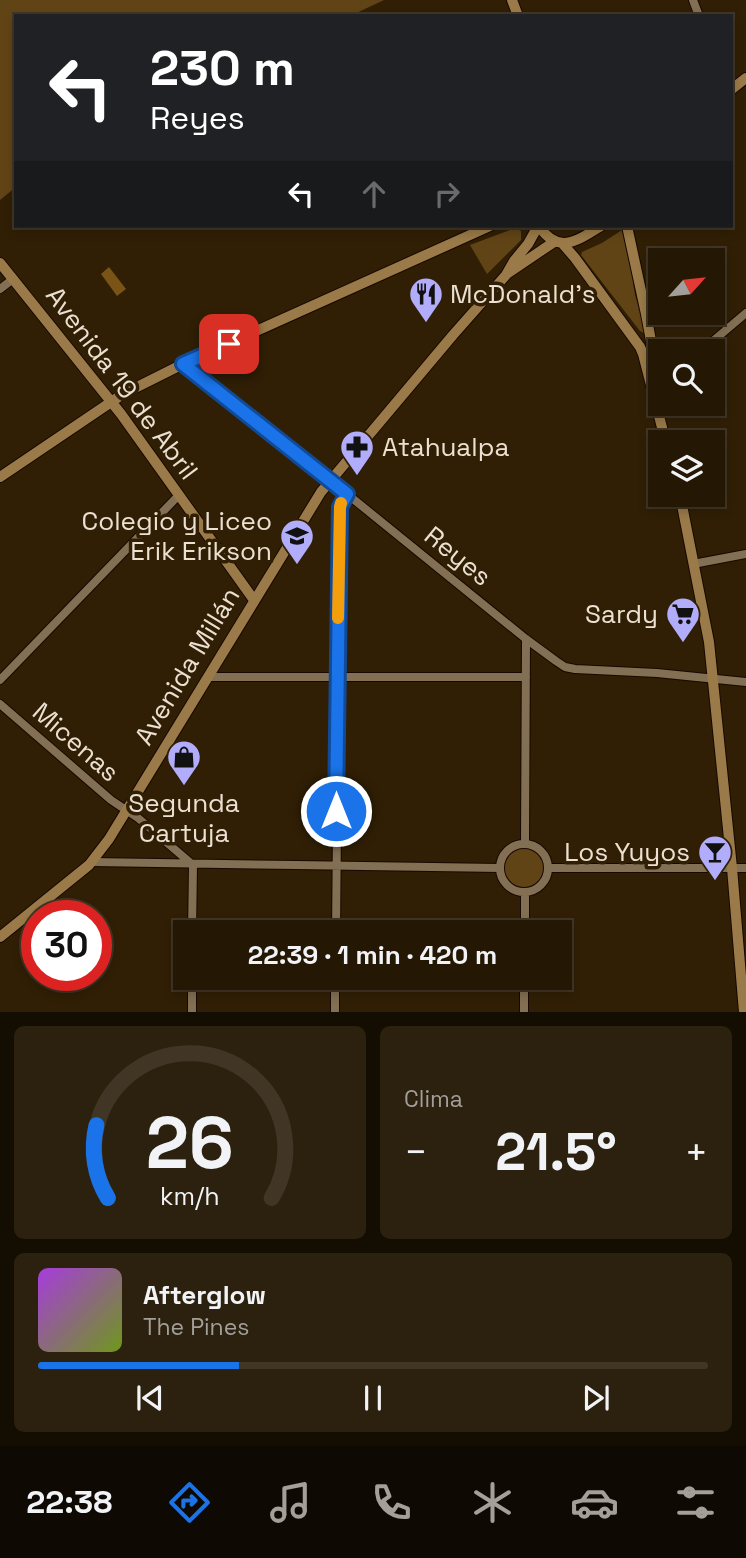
<!DOCTYPE html>
<html lang="es">
<head>
<meta charset="utf-8">
<style>
	body { margin:0; font-family:"Space Grotesk",sans-serif; background:#2c200e; color:#f1f3f6; height:100vh; display:flex; flex-direction:column; font-size:26px; white-space:nowrap }
	* { box-sizing:border-box; margin:0 }
	p { font-size:23px; color:#a39f9a }
	.icon { flex:none; width:38px; height:38px; fill:none; stroke:currentColor; stroke-width:2; stroke-linecap:round; stroke-linejoin:round }
	.map { position:relative; height:1012px; overflow:hidden }
	.panel { display:flex; flex-direction:column; gap:14px; padding:14px; background:#140d02; flex:1 }
	.panel>* { flex:none }
	.guide { position:absolute; left:14px; top:14px; width:719px; height:214px; border-radius:0px; box-shadow:0 4px 10px #0003,0 0 0 2px #413626; background:#202124; color:#fff; overflow:hidden }
	.needle { width:46px; rotate:63deg }
	.tools { position:absolute; left:648px; top:248px; display:grid; gap:14px }
	.tools a { display:grid; place-items:center; width:77px; height:77px; border-radius:0px; background:#241704; box-shadow:0 4px 10px #0003,0 0 0 2px #413626; font-size:35px }
	.speed { position:absolute; left:21px; top:900px; display:flex; gap:14px; font-size:35px; font-weight:700; text-align:center }
	.speed>* { display:grid; place-content:center; width:91px; height:91px; border-radius:50%; background:#241704; box-shadow:0 4px 10px #0003,0 0 0 2px #413626; line-height:1 }
	.speed .limit { border:10px solid #d22; background:#fff; color:#111 }
	.pin { position:absolute; display:grid; place-items:center; width:60px; height:60px; color:#fff; margin:-30px; border-radius:14px; box-shadow:0 4px 10px #0006 }
	.me { position:absolute; width:77px; margin:-38px; rotate:0deg; stroke-linejoin:round; filter:drop-shadow(0 0 5px #0008) }
	.turn { display:flex; align-items:center; gap:24px; height:147px; padding:0 21px; font-size:32px }
	.turn .icon { width:91px; height:91px; stroke-width:2.5 }
	.turn b { display:block; font-size:49px; line-height:60px }
	.lanes { display:flex; align-items:center; height:66px; padding:0 21px; background:#0003; justify-content:center; gap:35px; direction:ltr }
	.lanes .off { opacity:.35 }
	.big { font-size:52px; font-weight:800; line-height:1.1 }
	.panel .tile { flex:1; display:flex; flex-direction:column; justify-content:center; gap:10px; min-width:0; padding:0 24px; border-radius:10px; background:#2c200e }
	.panel .dial { align-items:center; gap:0 }
	.dial svg { height:182px; overflow:visible; fill:none; stroke:#413626; stroke-width:7; stroke-linecap:round; text-anchor:middle }
	.dial text { fill:#f1f3f6; stroke:none }
	.song { display:flex; align-items:center; gap:21px }
	.cover { width:84px; height:84px; border-radius:10px; background:linear-gradient(135deg,hsl(280 70% 55%),hsl(80 70% 35%)) }
	.played { height:7px; border-radius:4px; background:linear-gradient(90deg,#1a73e8 30%,#413626 30%) }
	.keys { display:flex; justify-content:space-around; direction:ltr }
	.heat { display:flex; justify-content:space-between; align-items:center; font-size:38px; direction:ltr }
	.panel .tiles { flex:1; display:grid; gap:14px; grid-template-columns:1fr 1fr }
	.tile:last-child { grid-column:span 2 }
	.trip { position:absolute; left:173px; top:920px; width:399px; height:70px; border-radius:0px; background:#241704; box-shadow:0 4px 10px #0003,0 0 0 2px #413626; font-weight:800; line-height:70px; text-align:center }
	.menu { display:flex; height:112px; justify-content:space-around; align-items:center; background:#0e0902; color:#a39f9a }
	.menu .icon { width:49px; height:49px }
	.menu .selected { color:#1a73e8 }
	.menu b { font-size:32px; color:#f1f3f6 }
	.map>svg:first-child { display:block }
	.green { fill:#614416 }
	.water { fill:#795416 }
	.lines { fill:none; stroke-linecap:round; stroke-linejoin:round }
	.street-casing { stroke:#180800; stroke-width:10 }
	.secondary-casing { stroke:#180800; stroke-width:12 }
	.street { stroke:#836f53; stroke-width:8 }
	.secondary { stroke:#9a7a48; stroke-width:10 }
	.route-casing { stroke:#114b97; stroke-width:18 }
	.route { stroke:#1a73e8; stroke-width:12 }
	.slow { stroke:#f59e0b; stroke-width:12 }
	.labels { text-anchor:middle; dominant-baseline:central; stroke-width:7; stroke-linejoin:round; paint-order:stroke }
	.poi-label { font-size:26px; fill:#ebe0d1; stroke:#301f05; text-anchor:end }
	.street-label { font-size:26px; fill:#ebe0d1; stroke:#301f05 }
</style>
</head>
<body>
<div class="map">
<svg width="746" height="1012" viewBox="0 0 746 1012">
	<rect width="100%" height="100%" fill="#301f05"/>
	<path class="green" d="M0 0H384L350 16H16V187L0 200Z
		M515 228 521 231V240L487 274 470 245Z
		M622 230 625 231 626 236 635 295 646 331 644 333 640 331 581 255 582 252 602 243Z
		M504 867a20 20 0 1 1 40 0a20 20 0 1 1-40 0Z"/>
	<path class="water" d="M109 267 126 289 117 296 101 274Z"/>
	<g class="lines">
		<g class="street-casing">
			<path id="street" d="M693 0 699 16
				M0 289 13 279
				M700 352 746 313
				M183 364 347 494 526 639 556 661 565 667 575 669 657 673 746 682
				M693 564 746 554
				M208 677H526
				M0 680 179 495
				M0 704 111 800 138 818 193 865
				M525 844 526 639
				M500 868a24 24 0 1 1 48 0a24 24 0 1 1-48 0Z
				M92 862C228 865 364 865 500 868
				M548 868H746
				M192 933 193 865
				M336 933 340 507 347 494
				M525 933V892
				M192 1012V978
				M335 1012V978
				M524 1012V978"/>
		</g>
		<g class="secondary-casing">
			<path id="secondary" d="M512 0 518 16
				M732 89 746 78
				M539 226C558 255 577 241 601 226
				M627 226 646 314 660 389
				M562 243 575 258 640 347 643 354 666 443
				M0 263 121 414 254 600
				M508 273 554 242
				M0 477 123 394 183 364 490 226
				M680 495 709 642 732 868 744 1012
				M0 937 89 865 109 839 321 492 453 335 506 275 514 261 528 244 538 226"/>
		</g>
		<use href="#street" class="street"/>
		<use href="#secondary" class="secondary"/>
	</g>
	<g class="lines">
		<g class="route-casing">
			<path id="route" d="M229 344 183 364 347 494 340 507 336 811"/>
		</g>
		<use href="#route" class="route"/>
		<path class="slow" d="M338 618 340 507 341 503"/>
	</g>
	<defs>
		<g id="restaurant-pin" transform="scale(1.75)"><path d="M0 17L-7.5 6A9.5 9.5 0 1 1 7.5 6Z" fill="#b1adfa" stroke="#301f05"/><path d="M-5-6h1v4h1v-4h1v4h1v-4h1v5L-1.5 .5V6h-2V.5L-5-1ZM5-6V6H3V1.5H1.5Q1.5-4 5-6Z" fill="#111"/></g>
		<g id="pharmacy-pin" transform="scale(1.75)"><path d="M0 17L-7.5 6A9.5 9.5 0 1 1 7.5 6Z" fill="#b1adfa" stroke="#301f05"/><path d="M-2-6h4v4h4v4h-4v4h-4v-4h-4v-4h4Z" fill="#111"/></g>
		<g id="school-pin" transform="scale(1.75)"><path d="M0 17L-7.5 6A9.5 9.5 0 1 1 7.5 6Z" fill="#b1adfa" stroke="#301f05"/><path d="M0-5L7-2L0 1L-7-2ZM-4 1L0 2.5L4 1V4Q0 6-4 4Z" fill="#111"/></g>
		<g id="supermarket-pin" transform="scale(1.75)"><path d="M0 17L-7.5 6A9.5 9.5 0 1 1 7.5 6Z" fill="#b1adfa" stroke="#301f05"/><path d="M-6-5.5h2.5l.6 2H6L4.5 2H-2.5L-4.4-4H-6ZM-1.5 3.2a1.3 1.3 0 1 0 .1 0ZM3 3.2a1.3 1.3 0 1 0 .1 0Z" fill="#111"/></g>
		<g id="shop-pin" transform="scale(1.75)"><path d="M0 17L-7.5 6A9.5 9.5 0 1 1 7.5 6Z" fill="#b1adfa" stroke="#301f05"/><path d="M-5-2.5h2.3a2.7 3.5 0 0 1 5.4 0H5L5.5 6h-11ZM-1.5-2.5h3a1.5 2.3 0 0 0-3 0Z" fill="#111"/></g>
		<g id="bar-pin" transform="scale(1.75)"><path d="M0 17L-7.5 6A9.5 9.5 0 1 1 7.5 6Z" fill="#b1adfa" stroke="#301f05"/><path d="M-6-5H6L.8 .8V4.5H3.5V6h-7V4.5H-.8V.8Z" fill="#111"/></g>
	</defs>
	<g fill-rule="evenodd">
		<use href="#restaurant-pin" x="426" y="294"/>
		<use href="#pharmacy-pin" x="357" y="447"/>
		<use href="#school-pin" x="297" y="536"/>
		<use href="#supermarket-pin" x="683" y="614"/>
		<use href="#shop-pin" x="184" y="757"/>
		<use href="#bar-pin" x="715" y="852"/>
	</g>
	<g class="labels">
		<g class="poi-label">
			<text x="450" y="294" text-anchor="start">McDonald's</text>
			<text x="382" y="447" text-anchor="start">Atahualpa</text>
			<text x="272" y="521">Colegio y Liceo<tspan x="272" dy="30">Erik Erikson</tspan></text>
			<text x="658" y="614">Sardy</text>
			<text x="184" y="803" text-anchor="middle">Segunda<tspan x="184" dy="30">Cartuja</tspan></text>
			<text x="690" y="852">Los Yuyos</text>
		</g>
		<g class="street-label">
			<text transform="translate(122 383) rotate(53)">Avenida 19 de Abril</text>
			<text transform="translate(458 556) rotate(39)">Reyes</text>
			<text transform="translate(187 666) rotate(-59)">Avenida Millán</text>
			<text transform="translate(76 742) rotate(41)">Micenas</text>
		</g>
	</g>
</svg>
<div class="tools">
<a><svg class="needle" viewBox="-14 -14 28 28"><path d="M0-13l5 13h-10z" fill="#e53935"/><path d="M0 13l5-13h-10z" fill="#a39f9a"/></svg></a>
<a><svg class="icon" aria-label="search" viewBox="0 0 24 24"><circle cx="10" cy="10" r="6"/><path d="M15 15l6 6"/></svg></a>
<a><svg class="icon" aria-label="layers" viewBox="0 0 24 24"><path d="M12 4l9 5-9 5-9-5zM3 14l9 5 9-5"/></svg></a>
</div>
<div class="speed"><div class="limit">30</div></div>
<div class="pin" style="left:229px;top:344px;background:#d93025"><svg class="icon" aria-label="arrive" viewBox="0 0 24 24"><path d="M6 21V4h12l-3 4 3 4H6"/></svg></div>
<svg class="me" style="left:336px;top:811px" viewBox="-20 -20 40 40"><circle r="17" fill="#1a73e8" stroke="#fff" stroke-width="3"/><path d="M0-11L8 9 0 5-8 9z" fill="#fff"/></svg>
<div class="trip">22:39 · 1 min · 420 m</div>
<div class="guide">
<div class="turn"><svg class="icon" aria-label="left" viewBox="0 0 24 24"><path d="M17 20v-9H6M10 6l-5 5 5 5"/></svg><div><b>230 m</b>Reyes</div></div>
<div class="lanes"><svg class="icon" aria-label="left" viewBox="0 0 24 24"><path d="M17 20v-9H6M10 6l-5 5 5 5"/></svg><svg class="icon off" aria-label="ahead" viewBox="0 0 24 24"><path d="M12 20V5M6 11l6-6 6 6"/></svg><svg class="icon off" aria-label="right" viewBox="0 0 24 24"><path d="M7 20v-9h11M14 6l5 5-5 5"/></svg></div>
</div>
</div>
<section class="panel">
<div class="tiles">
<div class="tile dial"><svg viewBox="0 0 100 80">
<path d="M14 69A42 42 0 1 1 86 69"/>
<path d="M14 69A42 42 0 0 1 9 37" stroke="#1a73e8"/>
<text x="50" y="56" font-size="32" font-weight="700">26</text>
<text x="50" y="72" font-size="11">km/h</text>
</svg></div>
<div class="tile"><p>Clima</p>
<div class="heat"><a>−</a><b class="big">21.5°</b><a>+</a></div>
</div>
<div class="tile">
<div class="song"><i class="cover"></i><div><b>Afterglow</b><p>The Pines</p></div></div>
<div class="played"></div>
<div class="keys"><svg class="icon" aria-label="previous" viewBox="0 0 24 24"><path d="M18 5L8 12l10 7zM5 5v14"/></svg><svg class="icon" aria-label="pause" viewBox="0 0 24 24"><path d="M8 5v14M16 5v14"/></svg><svg class="icon" aria-label="next" viewBox="0 0 24 24"><path d="M6 5l10 7-10 7zM19 5v14"/></svg></div>
</div>
</div>
</section>
<nav class="menu">
<b>22:38</b>
<svg class="icon selected" aria-label="directions" viewBox="0 0 24 24"><path d="M12 3l9 9-9 9-9-9zM9 14v-3h6M13 9l2 2-2 2"/></svg>
<svg class="icon" aria-label="music" viewBox="0 0 24 24"><path d="M9 18V5l10-2v13"/><circle cx="6" cy="18" r="3"/><circle cx="16" cy="16" r="3"/></svg>
<svg class="icon" aria-label="phone" viewBox="0 0 24 24"><path d="M5 4h4l2 5-3 2q2 4 5 5l2-3 5 2v4C11 20 4 13 5 4z"/></svg>
<svg class="icon" aria-label="climate" viewBox="0 0 24 24"><path d="M12 3v18M4 7l16 10M4 17L20 7"/></svg>
<svg class="icon" aria-label="car" viewBox="0 0 24 24"><path d="M5 17H2v-5l4-1 3-4h7l3 4 3 1v5h-3M9 17h6M6 11h13"/><circle cx="7" cy="17" r="2"/><circle cx="17" cy="17" r="2"/></svg>
<svg class="icon" aria-label="filters" viewBox="0 0 24 24"><path d="M4 7h16M4 17h16"/><circle cx="9" cy="7" r="2"/><circle cx="15" cy="17" r="2"/></svg>
</nav>
</body>
</html>
